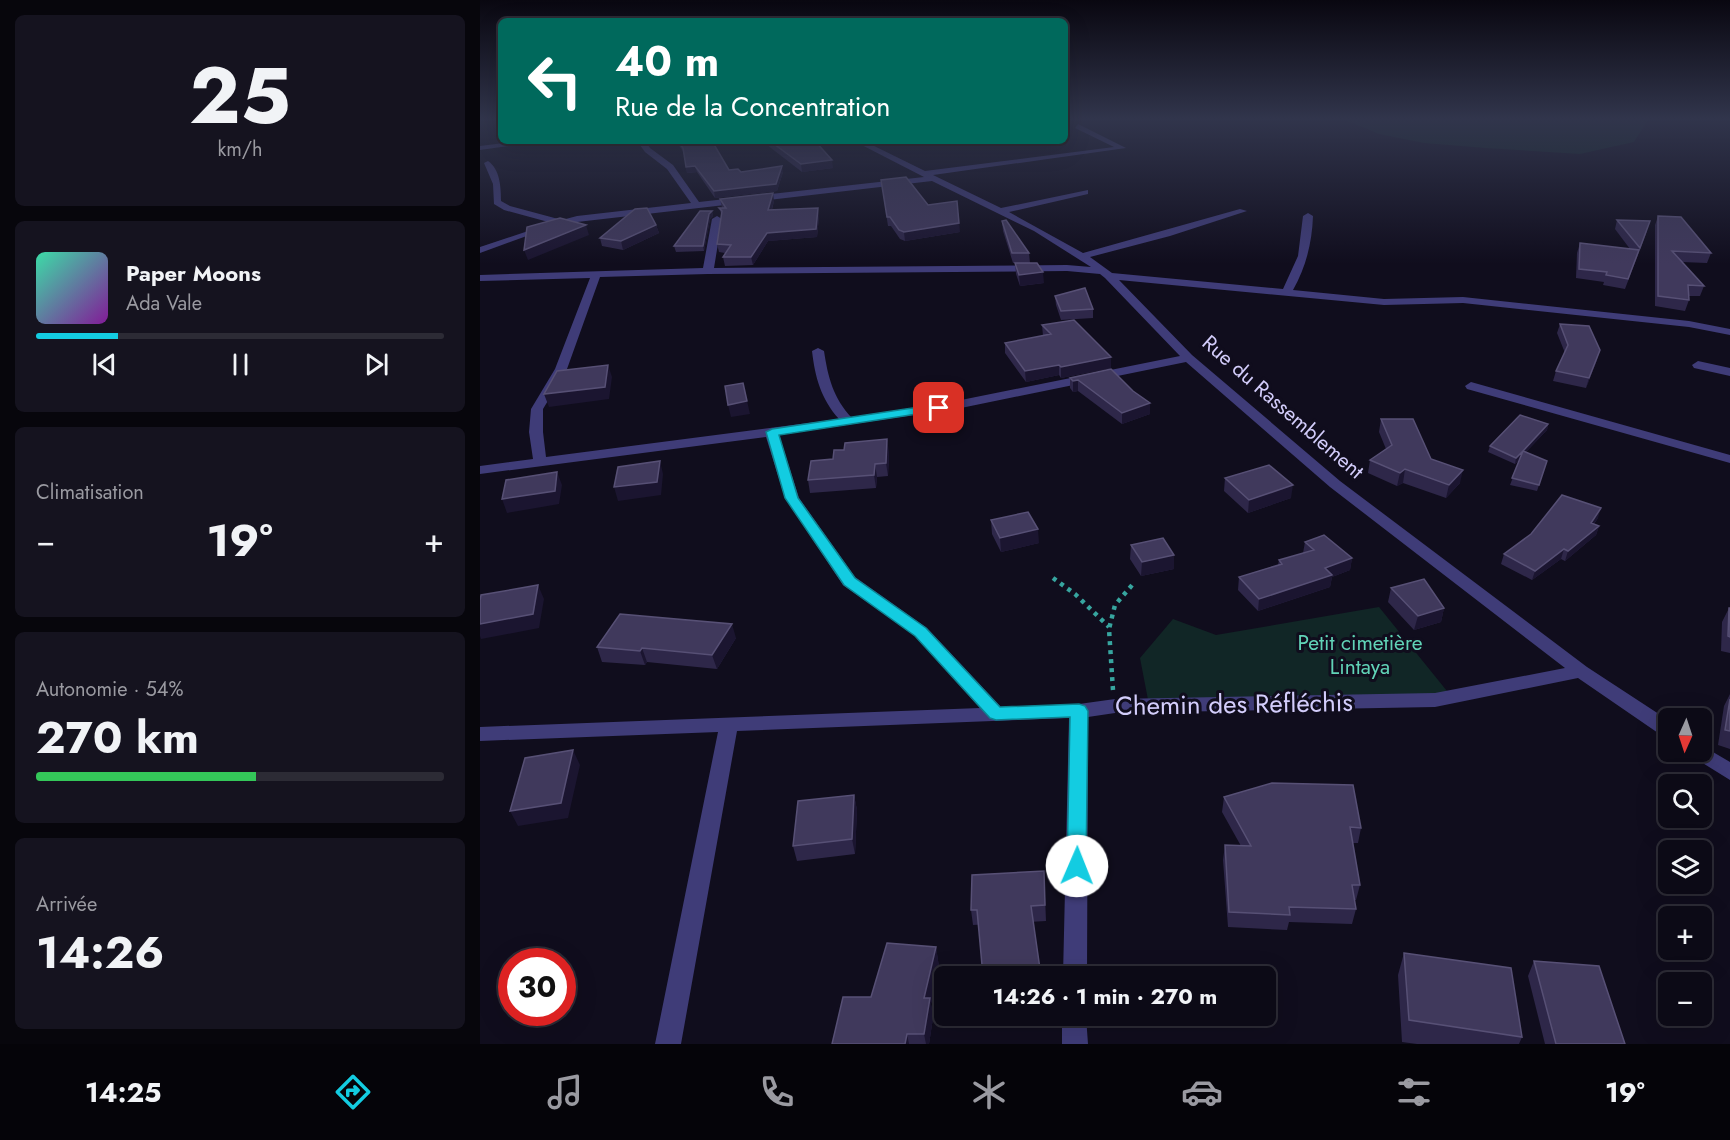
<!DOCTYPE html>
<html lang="fr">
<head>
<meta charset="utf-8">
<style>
	body { margin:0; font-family:Jost,sans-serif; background:#15131f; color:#f1f3f6; height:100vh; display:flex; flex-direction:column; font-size:22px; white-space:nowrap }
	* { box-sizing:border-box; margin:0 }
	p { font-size:20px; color:#9a9aa1 }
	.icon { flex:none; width:33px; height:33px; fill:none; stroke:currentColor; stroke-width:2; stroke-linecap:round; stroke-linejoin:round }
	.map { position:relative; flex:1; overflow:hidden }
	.side { display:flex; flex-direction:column; gap:15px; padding:15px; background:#07060c; width:480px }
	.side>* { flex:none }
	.top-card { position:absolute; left:18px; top:18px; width:570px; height:126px; border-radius:9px; box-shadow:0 6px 24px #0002,0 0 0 2px #2c2b35; background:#00695c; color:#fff; overflow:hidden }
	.needle { width:39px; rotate:183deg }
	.controls { position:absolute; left:1178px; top:708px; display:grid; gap:12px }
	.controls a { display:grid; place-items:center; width:54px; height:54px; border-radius:9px; background:#0c0a16; box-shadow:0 6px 24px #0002,0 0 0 2px #2c2b35; font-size:30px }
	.speed { position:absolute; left:18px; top:948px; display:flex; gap:12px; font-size:30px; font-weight:700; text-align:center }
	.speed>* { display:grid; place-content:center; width:78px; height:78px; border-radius:50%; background:#0c0a16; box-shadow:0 6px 24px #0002,0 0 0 2px #2c2b35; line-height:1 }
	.speed .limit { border:9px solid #d22; background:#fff; color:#111 }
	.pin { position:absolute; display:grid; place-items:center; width:51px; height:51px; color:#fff; margin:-26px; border-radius:12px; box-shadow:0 3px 9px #0006 }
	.me { position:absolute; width:66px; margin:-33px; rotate:1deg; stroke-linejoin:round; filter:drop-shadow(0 0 4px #0008) }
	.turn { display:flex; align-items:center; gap:21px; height:126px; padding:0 18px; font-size:27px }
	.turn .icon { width:78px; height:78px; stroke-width:2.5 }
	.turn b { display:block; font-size:42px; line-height:51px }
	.big { font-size:45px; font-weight:700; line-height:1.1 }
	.side .card { flex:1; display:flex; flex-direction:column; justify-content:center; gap:9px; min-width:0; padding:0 21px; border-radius:9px; background:#15131f }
	.side .dial { align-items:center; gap:0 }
	.dial b { font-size:78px; line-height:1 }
	.song { display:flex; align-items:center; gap:18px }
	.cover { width:72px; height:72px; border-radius:9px; background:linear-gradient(135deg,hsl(160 70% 55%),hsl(290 70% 35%)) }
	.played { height:6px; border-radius:3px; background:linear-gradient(90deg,#13cce1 20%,#2c2b35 20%) }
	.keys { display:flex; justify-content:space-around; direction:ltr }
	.heat { display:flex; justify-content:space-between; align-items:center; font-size:33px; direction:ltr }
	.charge { height:9px; border-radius:4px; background:linear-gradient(90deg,#34c759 54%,#2c2b35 0) }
	.trip { position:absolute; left:454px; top:966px; width:342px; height:60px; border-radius:9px; background:#0c0a16; box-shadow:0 6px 24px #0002,0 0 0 2px #2c2b35; font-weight:700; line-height:60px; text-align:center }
	.tabs { display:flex; height:96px; justify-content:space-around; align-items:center; background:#050409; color:#9a9aa1 }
	.tabs .icon { width:42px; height:42px }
	.tabs .active { color:#13cce1 }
	.tabs b { font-size:27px; color:#f1f3f6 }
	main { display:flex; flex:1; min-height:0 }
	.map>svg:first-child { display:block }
	.green { fill:#112626 }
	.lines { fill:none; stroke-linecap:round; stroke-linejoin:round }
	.path { stroke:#37a59f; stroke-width:4.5; stroke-dasharray:4 5; stroke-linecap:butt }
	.minor { fill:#3f3c78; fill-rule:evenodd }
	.wall { fill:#2e2749 }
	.shaded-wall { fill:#1b1530 }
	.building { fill:#40395c; stroke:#575075; stroke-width:1.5 }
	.route { fill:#13cce1; stroke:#0c8592; stroke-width:1.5 }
	.labels { text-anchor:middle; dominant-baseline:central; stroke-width:6; stroke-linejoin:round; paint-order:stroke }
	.street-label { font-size:21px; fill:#d3cdfb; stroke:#100d1d }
	.park-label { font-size:21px; fill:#61d3b7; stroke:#100d1d }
	.near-street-label { font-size:26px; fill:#d3cdfb; stroke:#100d1d }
</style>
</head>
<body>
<main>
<section class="side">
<div class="card dial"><b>25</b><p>km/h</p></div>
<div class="card">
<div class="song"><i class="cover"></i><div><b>Paper Moons</b><p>Ada Vale</p></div></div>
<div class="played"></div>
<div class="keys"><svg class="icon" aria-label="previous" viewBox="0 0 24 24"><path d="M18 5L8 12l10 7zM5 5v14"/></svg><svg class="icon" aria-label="pause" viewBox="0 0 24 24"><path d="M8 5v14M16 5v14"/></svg><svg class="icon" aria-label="next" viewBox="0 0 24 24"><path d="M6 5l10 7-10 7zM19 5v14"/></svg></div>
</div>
<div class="card"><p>Climatisation</p>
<div class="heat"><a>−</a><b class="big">19°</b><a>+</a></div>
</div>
<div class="card"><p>Autonomie · 54%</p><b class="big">270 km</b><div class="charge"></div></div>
<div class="card"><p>Arrivée</p><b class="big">14:26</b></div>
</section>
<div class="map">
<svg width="1250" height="1044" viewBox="0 0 1250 1044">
	<rect width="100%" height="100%" fill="#100d1d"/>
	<path class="green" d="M861 118H1169L1154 142 1100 154 1005 148 944 143 899 134Z
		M899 607 971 696 669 705 660 658 693 619 736 635Z"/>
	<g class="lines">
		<path class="path" d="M573 578 595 594 629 627
			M633 690 629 629 635 605 653 584"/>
		<path class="minor" d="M598 124 646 148 453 175 521 208 608 190V194L529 212 603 253 760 209 767 211 690 236 610 257 632 273 803 289 818 256 823 216 828 213 833 216C832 243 826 267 813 290L904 299 983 297 1209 321 1250 329V335L1209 327 983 303 904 305 639 280 712 355 860 481 1107 667 1188 720V737L1181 735 1098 678 955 707 635 713 608 717 607 976H583L589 718 257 731 201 1044H175L238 732 0 741V727L500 708 435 636 363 585 305 498 286 437 0 474V466L53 459 49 432 51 409 75 369 110 278 0 281V275L223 268 232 219 237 216 242 219 234 268 587 265 611 267 554 231 452 181 97 222 55 233 0 253V247L72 223 24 210 14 204 13 184 4 163 8 161C20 169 21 187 21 201L30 206 82 220 97 216 211 203 187 169 165 152 157 141H165L170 148 193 165 219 202 444 177 374 141H384L445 171 634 147 595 128ZM587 271 620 274 625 278 700 356 481 400 372 418C353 398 348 377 344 351L338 348 332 351C335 377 341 399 359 419L66 457 63 432V409L87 369 120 277 228 274ZM706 362 850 487 1085 668 955 693 635 699 599 704 521 707 447 628 375 577 319 498 299 435 481 408Z
			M40 141H64L0 150V146Z
			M1218 361 1250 368V376L1214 368 1212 365Z
			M991 382 1250 455V463L987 389 985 386Z
			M1221 745 1250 762V780L1213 757 1211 752H1221Z
			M582 1016H606L608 1044H582Z"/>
	</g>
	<path class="wall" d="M196 141H232L249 170 261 172H303L297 191 235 198 217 172 207 173 204 153Z
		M282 141H338L340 143 341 147 353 168 322 172Z
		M401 180 448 205 480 232 425 241 420 239 411 226H408Z
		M240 199 294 201 292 210 339 216 337 237 288 241 273 265 245 266 243 257 245 253 239 252 237 244 242 216 239 208H242Z
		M232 211 233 216 230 219 224 251 196 252 194 246Z
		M1178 216 1231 253 1227 263 1202 262 1224 286 1220 296H1209V300L1205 311 1175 306V225Z
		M1137 220 1167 231 1145 289 1123 285 1124 282 1096 278 1097 253 1100 243 1150 249 1135 229Z
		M522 221 549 253 550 263 564 283 540 286 536 274 535 263H533L523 231Z
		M176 225 179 233 143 250 122 246 120 238Z
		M575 296 613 309V318L581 320 576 305Z
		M1080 324 1117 360 1106 388 1073 381 1076 371 1085 353 1077 333Z
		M562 325 631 357V368L581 378 579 375 546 382 525 353V343L563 336Z
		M590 378 653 391 670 414 642 424 598 391 593 392 590 388Z
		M901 419 980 483 966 498 923 483 917 486 888 473 890 460 906 449 899 432Z
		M1068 424 1067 430 1046 452 1067 461 1057 491 1030 485 1040 459 1035 464 1008 452 1010 446Z
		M409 452 408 476 397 477 396 488 330 493 328 480 353 459Z
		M745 478 811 498 768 513 744 491Z
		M1118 518 1114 524 1119 526 1116 535 1085 561 1081 559 1052 580 1021 564 1024 554Z
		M511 520 559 543 521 552 512 534Z
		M825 542 872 558 870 570 852 577 850 587 778 611 758 590 759 577 798 565 799 560 823 553Z
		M651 545 694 555V569L661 576 650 559Z
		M911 588 964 608 961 622 934 630 908 602Z
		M1249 608H1250V653L1241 651 1242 622Z
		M256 638 237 669 167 662 165 665 122 662 117 647Z
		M1250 694V749L1238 745 1244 706Z
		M374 795 377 810 375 854 317 861 313 846Z
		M744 797 881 828 878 843H873L880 885 876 900H874L876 909 872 924 809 922 807 930 748 927 743 860 745 845 761 846 742 812Z
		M564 871 566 921 493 925 491 910Z
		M456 947 459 967 451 1004 453 1018 449 1044H352L391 997Z
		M924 953 1042 1037 1039 1044H937L922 1042 918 975Z
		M1054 961 1145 1044H1065L1048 976Z"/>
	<path class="shaded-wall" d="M352 160 353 168 322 172 321 164Z
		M215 166 217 172 207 173 206 167Z
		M302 166 303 172 297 191 235 198 234 191Z
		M293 193 294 201 289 218 288 210Z
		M477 201 480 232 425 241 424 232Z
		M338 208 339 216 337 237 288 241 273 265 271 257 287 233Z
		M232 211 233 216 230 219 224 251 223 246 229 214Z
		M106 225 109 235 48 260 44 250Z
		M176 225 179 233 143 250 141 241Z
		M563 272 564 283 540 286 539 275Z
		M1120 350 1117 360 1106 388 1109 378Z
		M631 357V368L581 378V367Z
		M128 365 132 377 129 399 69 407 64 394Z
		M579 365V375L546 382 545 371Z
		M598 380V391L593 392V381Z
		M263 383 270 414 251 417 248 405Z
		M670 403V414L642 424V413Z
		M1068 424 1067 430 1041 457 1043 451Z
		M407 439 409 452 408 476 406 463Z
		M1043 451 1041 458 1035 464 1036 458Z
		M180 461 183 474 181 495 138 501 134 487Z
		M395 464 397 477 396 488 394 475Z
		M925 469 923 483 917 486 920 473Z
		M983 470 980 483 966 498 969 485Z
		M77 472 82 485 79 504 27 513 22 499Z
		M813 485 811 498 768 513 769 500Z
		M1121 508 1118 518 1108 532 1111 523Z
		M1119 526 1116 535 1085 561 1088 551Z
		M558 529 559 543 521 552 520 538Z
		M1084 549 1081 559 1052 580 1055 571Z
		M694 555V569L661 576 662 562Z
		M872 558 870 570 852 577 850 587 778 611 779 599 845 568Z
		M58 585 64 599 59 628 1 639 0 636V624Z
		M964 608 961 622 934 630 938 616Z
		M252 624 256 638 237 669 232 655Z
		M162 648 167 662 165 665 160 651Z
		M93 750 100 765 88 818 38 826 30 811Z
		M374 795 377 810 375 854 372 839Z
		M456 947 459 967 451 1004 453 1018 449 1044H446L444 1034V998Z
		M427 1034 429 1044H425Z"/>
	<path class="building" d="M198 141H232L249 170 258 169 261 172 302 166 296 184 234 191 215 166 206 167 203 148Z
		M290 141H335L352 160 321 164Z
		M426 177 448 205 477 201 479 223 424 232 419 230 410 217H407L401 180Z
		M293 193 288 210 338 208 336 229 287 233 271 257H243L251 245 237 244 242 211 239 208H246L240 199Z
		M167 208 176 225 141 241 120 238 155 209Z
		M220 211H232L229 214 223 246H194Z
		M1178 216 1201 217 1231 253 1192 251 1224 286 1208 285 1209 300 1178 296Z
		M80 218 106 225 44 250 47 227Z
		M526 220 549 253H532L522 221Z
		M1137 220 1170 221 1160 248Z
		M1100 243 1159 250 1148 279 1126 275 1127 272 1099 269Z
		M535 263H557L563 272 539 275Z
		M605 288 613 309 581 311 575 296Z
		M594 320 631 357 581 367 579 365 545 371 525 343 571 334 562 325Z
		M1080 324 1109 326 1120 350 1109 378 1076 371 1088 345Z
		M128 365 125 387 64 394 77 371Z
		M631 369 653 391 670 403 642 413 598 380 593 381 590 378Z
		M263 383 267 401 248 405 245 386Z
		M1040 415 1068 424 1043 451 1067 461 1059 485 1032 478 1043 451 1036 458 1010 446Z
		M901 419H933L951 459 983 470 969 485 925 469 920 473 890 460 912 445Z
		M407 439 406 463 395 464 394 475 328 480 331 461 353 459 354 450H364L365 443Z
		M180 461 177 482 134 487 138 467Z
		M789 465 813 485 769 500 745 478Z
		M77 472 75 491 22 499 26 480Z
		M1082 495 1121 508 1111 523 1119 526 1088 551 1084 549 1055 571 1024 554 1051 534Z
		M548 512 558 529 520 538 511 520Z
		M844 535 872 558 845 568 852 575 779 599 759 577 802 564 799 560 834 550 825 542Z
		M683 538 694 555 662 562 651 545Z
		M944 579 964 608 938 616 911 588Z
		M58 585 53 614 0 624V601L1 595Z
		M1249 608H1250V637L1248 636Z
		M140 614 252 624 232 655 162 648 160 651 117 647Z
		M1250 699V731L1245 730Z
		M93 750 81 803 30 811 45 758Z
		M792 783 873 785 881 828 870 827 880 885H872L876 909 809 907 810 915 749 912 745 845 771 846 744 797Z
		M374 795 372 839 313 846 318 801Z
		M564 871 565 905 551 906 561 976H503L497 910H491L492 875Z
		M407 943 456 947 444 998H450L444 1034H427L425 1044H352L363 997H391Z
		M924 953 1031 968 1042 1037 929 1020Z
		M1054 961 1119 966 1145 1044H1076Z"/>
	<linearGradient id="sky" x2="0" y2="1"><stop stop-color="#090710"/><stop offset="0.45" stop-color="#31354c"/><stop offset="1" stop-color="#31354c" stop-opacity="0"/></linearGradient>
	<rect width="1250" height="264" fill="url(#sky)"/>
	<path class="route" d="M459 404 465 408 463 410 299 435 318 498 375 578 446 628 520 707 599 704 605 706 608 711 606 866 604 872 597 874 590 872 587 866 590 717 516 720 510 718 435 636 364 585 305 498 286 432 292 429Z"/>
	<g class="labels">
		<g class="street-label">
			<text transform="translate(803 407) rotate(41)">Rue du Rassemblement</text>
		</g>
		<g class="park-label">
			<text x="880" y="643">Petit cimetière<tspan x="880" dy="24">Lintaya</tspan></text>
		</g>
		<g class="near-street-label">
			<text transform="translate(754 704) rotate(-1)">Chemin des Réfléchis</text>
		</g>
	</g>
</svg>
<div class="controls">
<a><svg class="needle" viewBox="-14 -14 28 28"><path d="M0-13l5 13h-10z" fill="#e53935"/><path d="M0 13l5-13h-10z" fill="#9a9aa1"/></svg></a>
<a><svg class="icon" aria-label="search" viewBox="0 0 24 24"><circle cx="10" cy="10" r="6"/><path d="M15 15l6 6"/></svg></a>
<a><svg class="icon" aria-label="layers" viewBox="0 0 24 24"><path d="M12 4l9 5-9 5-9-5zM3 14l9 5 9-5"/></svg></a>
<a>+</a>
<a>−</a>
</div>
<div class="speed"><div class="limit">30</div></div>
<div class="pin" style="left:459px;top:408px;background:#d93025"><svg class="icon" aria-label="arrive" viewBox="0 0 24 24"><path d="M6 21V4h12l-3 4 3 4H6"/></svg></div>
<svg class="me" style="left:597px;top:866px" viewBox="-20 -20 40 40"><circle r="19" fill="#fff"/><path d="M0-13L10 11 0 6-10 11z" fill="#13cce1"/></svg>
<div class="trip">14:26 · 1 min · 270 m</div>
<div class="top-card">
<div class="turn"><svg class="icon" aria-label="left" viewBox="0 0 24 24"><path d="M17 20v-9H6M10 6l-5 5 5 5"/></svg><div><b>40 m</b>Rue de la Concentration</div></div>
</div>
</div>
</main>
<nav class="tabs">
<b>14:25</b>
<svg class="icon active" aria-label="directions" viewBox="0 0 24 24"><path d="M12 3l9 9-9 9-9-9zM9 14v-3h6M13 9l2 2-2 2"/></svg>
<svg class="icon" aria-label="music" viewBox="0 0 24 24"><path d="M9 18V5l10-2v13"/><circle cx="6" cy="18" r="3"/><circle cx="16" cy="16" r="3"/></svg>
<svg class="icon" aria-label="phone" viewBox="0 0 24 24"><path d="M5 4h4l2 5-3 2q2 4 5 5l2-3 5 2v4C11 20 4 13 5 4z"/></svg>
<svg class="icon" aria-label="climate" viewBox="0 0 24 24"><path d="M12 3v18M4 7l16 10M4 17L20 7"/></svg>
<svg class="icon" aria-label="car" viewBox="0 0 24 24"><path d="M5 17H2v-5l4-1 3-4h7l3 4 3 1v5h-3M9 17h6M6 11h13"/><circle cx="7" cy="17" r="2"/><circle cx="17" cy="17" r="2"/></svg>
<svg class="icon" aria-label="filters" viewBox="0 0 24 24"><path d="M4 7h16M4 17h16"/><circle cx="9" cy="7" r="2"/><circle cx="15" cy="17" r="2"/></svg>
<b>19°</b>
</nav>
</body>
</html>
